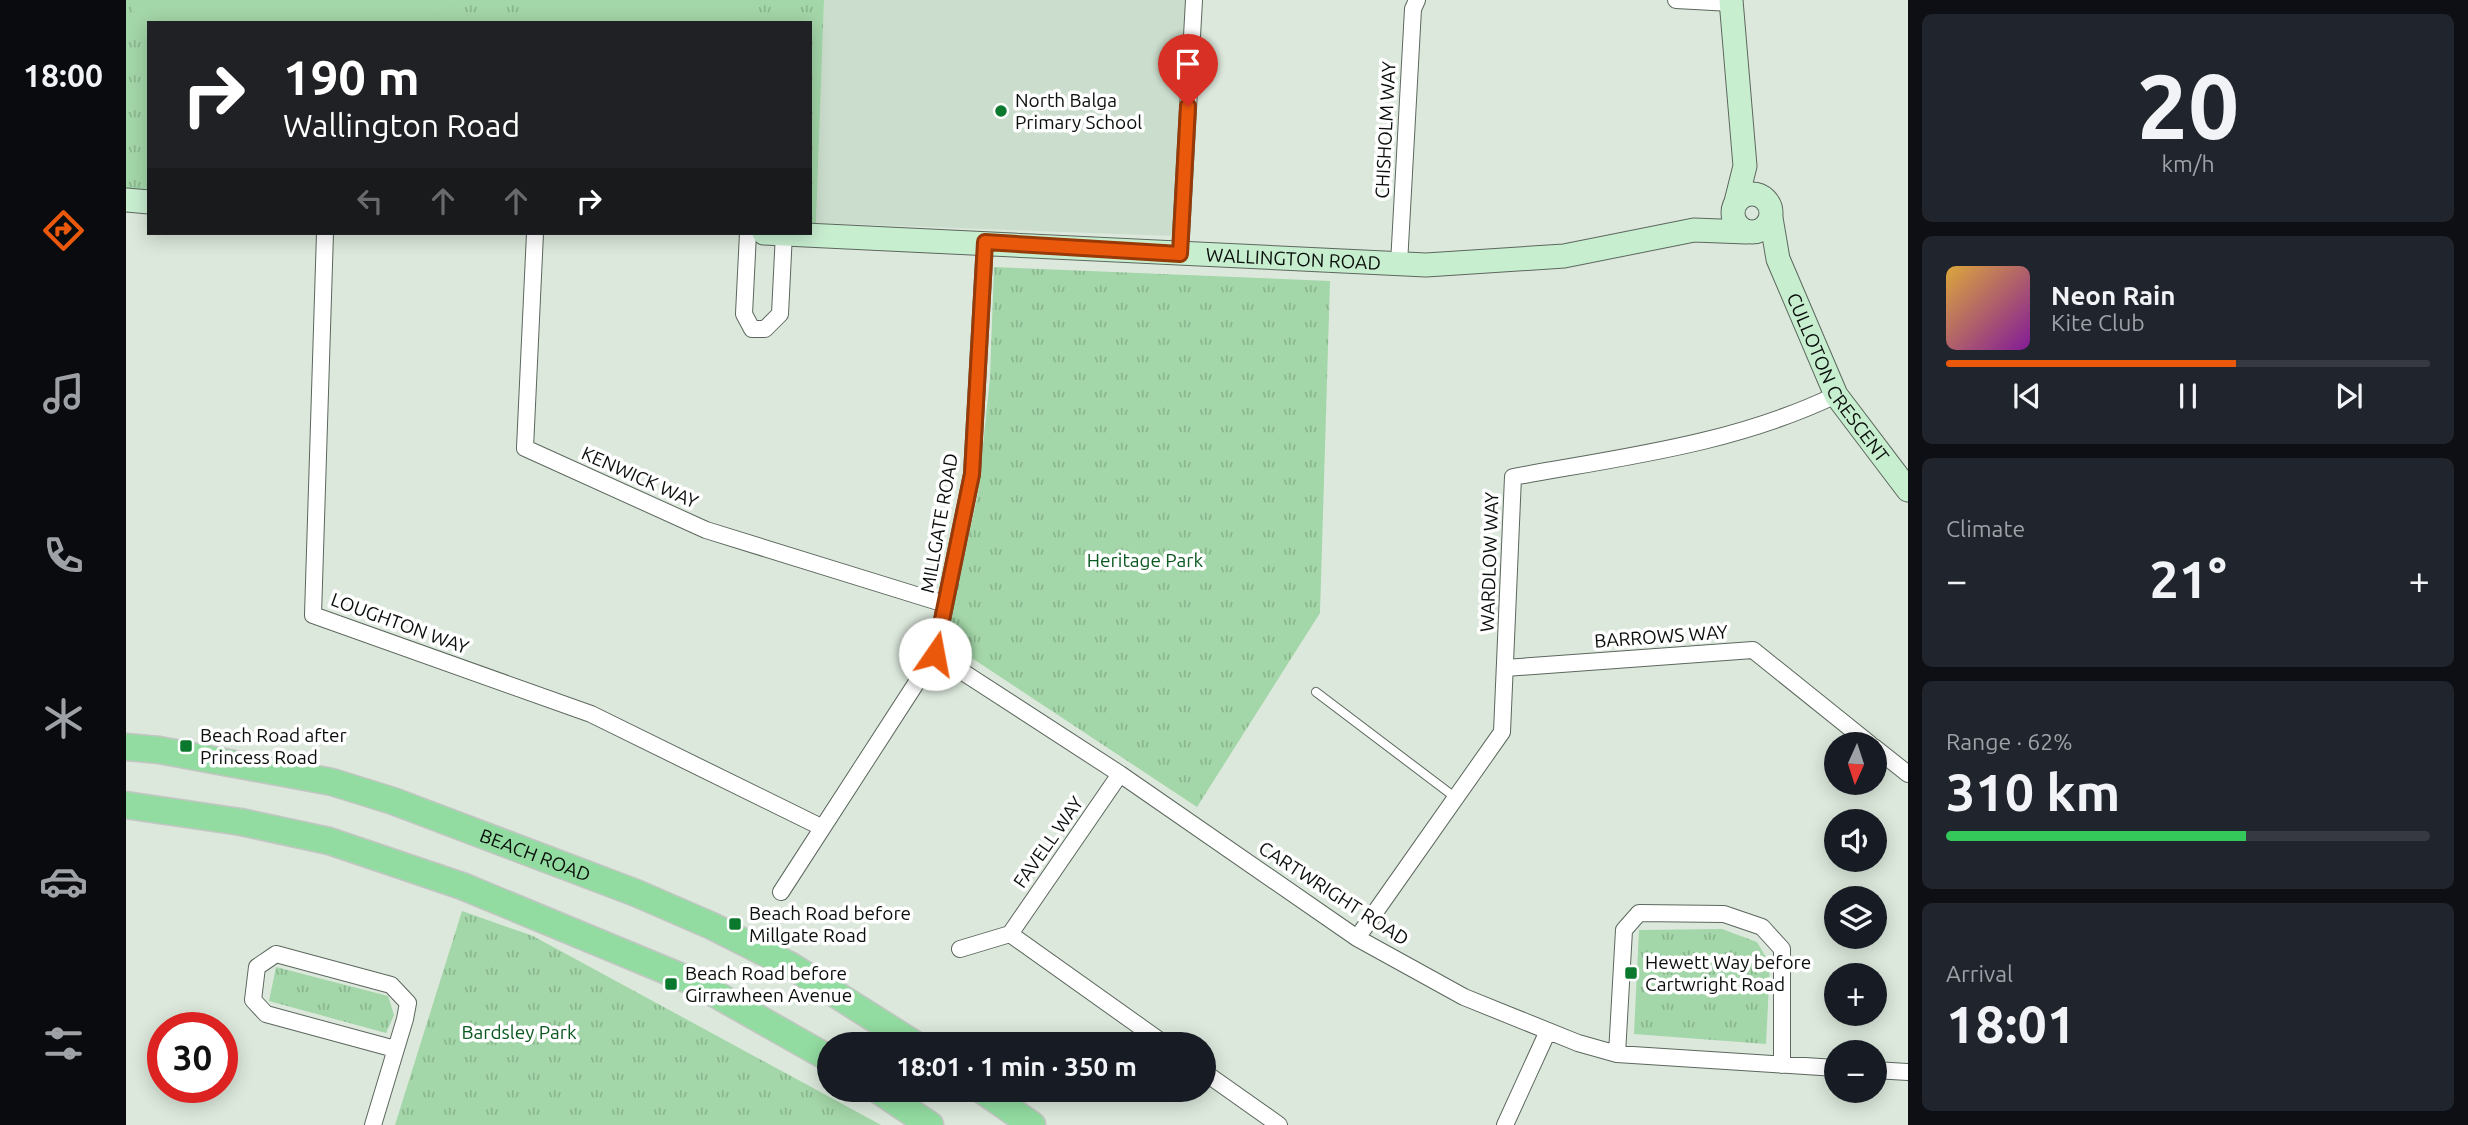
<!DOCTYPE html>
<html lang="en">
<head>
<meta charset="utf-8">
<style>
	body { margin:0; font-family:Ubuntu,sans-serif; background:#20242c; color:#f1f3f6; height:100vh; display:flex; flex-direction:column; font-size:26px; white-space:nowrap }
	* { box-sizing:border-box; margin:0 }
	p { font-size:23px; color:#9ea1a6 }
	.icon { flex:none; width:38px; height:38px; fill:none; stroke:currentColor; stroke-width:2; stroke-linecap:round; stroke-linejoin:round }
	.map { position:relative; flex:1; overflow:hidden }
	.side { display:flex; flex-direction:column; gap:14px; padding:14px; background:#0d0f14; width:560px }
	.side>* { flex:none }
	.hud { position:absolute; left:21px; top:21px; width:665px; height:214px; border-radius:0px; box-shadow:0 4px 18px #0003; background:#202124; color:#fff; overflow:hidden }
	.needle { width:46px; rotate:183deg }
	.fabs { position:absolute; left:1698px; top:732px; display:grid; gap:14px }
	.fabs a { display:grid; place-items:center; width:63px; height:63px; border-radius:50%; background:#171b24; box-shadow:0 4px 18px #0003; font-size:35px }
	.speed { position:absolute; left:21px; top:1012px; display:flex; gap:14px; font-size:35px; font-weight:700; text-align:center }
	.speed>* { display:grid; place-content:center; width:91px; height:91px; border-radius:50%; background:#171b24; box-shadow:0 4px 18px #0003; line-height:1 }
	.speed .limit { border:10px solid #d22; background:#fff; color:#111 }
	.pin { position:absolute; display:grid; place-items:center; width:60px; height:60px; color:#fff; margin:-72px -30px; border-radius:50% 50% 50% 0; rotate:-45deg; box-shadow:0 0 7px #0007 }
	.pin .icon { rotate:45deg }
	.me { position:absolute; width:77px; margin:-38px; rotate:12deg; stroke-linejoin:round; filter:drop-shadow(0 0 5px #0008) }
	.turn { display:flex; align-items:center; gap:24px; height:147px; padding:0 21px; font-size:32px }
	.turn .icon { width:91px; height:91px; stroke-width:2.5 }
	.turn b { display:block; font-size:49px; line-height:60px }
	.lanes { display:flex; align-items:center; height:66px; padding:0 21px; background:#0003; justify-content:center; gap:35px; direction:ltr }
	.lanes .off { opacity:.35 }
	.big { font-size:52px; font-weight:700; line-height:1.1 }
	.side .card { flex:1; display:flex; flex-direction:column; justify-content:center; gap:10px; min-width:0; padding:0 24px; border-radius:10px; background:#20242c }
	.side .dial { align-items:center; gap:0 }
	.dial b { font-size:91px; line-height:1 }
	.song { display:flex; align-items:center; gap:21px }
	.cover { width:84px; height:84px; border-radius:10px; background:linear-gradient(135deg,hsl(40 70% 55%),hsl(290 70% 35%)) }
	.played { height:7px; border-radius:4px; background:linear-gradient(90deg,#ea580c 60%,#363941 60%) }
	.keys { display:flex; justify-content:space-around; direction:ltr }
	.heat { display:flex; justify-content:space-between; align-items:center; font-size:38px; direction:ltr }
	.charge { height:10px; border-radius:5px; background:linear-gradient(90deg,#34c759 62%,#363941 0) }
	.trip { position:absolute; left:691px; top:1032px; width:399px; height:70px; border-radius:35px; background:#171b24; box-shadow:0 4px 18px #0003; font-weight:700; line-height:70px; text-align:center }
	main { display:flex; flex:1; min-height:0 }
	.tab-bar { display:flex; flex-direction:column; width:126px; justify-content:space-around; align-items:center; background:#090b0e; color:#9ea1a6 }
	.tab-bar .icon { width:49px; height:49px }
	.tab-bar .current { color:#ea580c }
	.tab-bar b { font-size:32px; color:#f1f3f6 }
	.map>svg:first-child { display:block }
	.built { fill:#cbddcc }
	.grass { fill:url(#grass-tufts) }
	.garden { fill:#a3d6a8 }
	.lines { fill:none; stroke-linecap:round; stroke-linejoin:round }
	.lane-casing { stroke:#5c675d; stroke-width:10 }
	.street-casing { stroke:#5c675d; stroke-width:18 }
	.secondary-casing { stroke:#5c675d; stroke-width:25 }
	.primary-casing { stroke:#c4c5c4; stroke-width:29 }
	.lane { stroke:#fff; stroke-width:8 }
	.street { stroke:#fff; stroke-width:16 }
	.secondary { stroke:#c8eed0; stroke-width:23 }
	.primary { stroke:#92dca1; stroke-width:26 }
	.route-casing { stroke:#983908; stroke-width:18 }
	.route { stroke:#ea580c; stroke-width:12 }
	.poi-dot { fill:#0b792d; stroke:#fff; stroke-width:2.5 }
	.labels { text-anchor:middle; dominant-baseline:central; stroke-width:7; stroke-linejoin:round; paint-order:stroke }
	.poi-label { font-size:19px; fill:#0b0f0b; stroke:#fff; text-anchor:start }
	.street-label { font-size:19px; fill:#0b0f0b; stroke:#fff }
	.park-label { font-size:19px; fill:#0a5920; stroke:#fff }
</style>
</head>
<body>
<main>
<nav class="tab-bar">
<b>18:00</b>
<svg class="icon current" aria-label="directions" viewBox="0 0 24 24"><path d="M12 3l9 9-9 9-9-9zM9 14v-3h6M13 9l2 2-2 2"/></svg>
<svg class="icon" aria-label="music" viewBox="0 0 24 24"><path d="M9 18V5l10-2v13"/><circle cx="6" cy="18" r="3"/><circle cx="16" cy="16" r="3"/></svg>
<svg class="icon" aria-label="phone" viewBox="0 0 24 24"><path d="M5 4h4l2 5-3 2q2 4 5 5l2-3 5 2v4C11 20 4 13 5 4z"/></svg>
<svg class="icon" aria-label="climate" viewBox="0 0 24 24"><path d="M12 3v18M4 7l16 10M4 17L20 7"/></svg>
<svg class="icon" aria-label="car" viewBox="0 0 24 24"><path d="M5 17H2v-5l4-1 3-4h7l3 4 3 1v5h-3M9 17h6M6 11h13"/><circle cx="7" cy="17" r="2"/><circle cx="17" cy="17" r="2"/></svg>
<svg class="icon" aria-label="filters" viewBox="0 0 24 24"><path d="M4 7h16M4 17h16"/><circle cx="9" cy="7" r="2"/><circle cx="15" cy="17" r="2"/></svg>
</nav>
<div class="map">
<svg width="1782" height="1125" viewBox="0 0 1782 1125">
	<defs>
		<pattern id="grass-tufts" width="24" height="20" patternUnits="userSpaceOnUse" patternTransform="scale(1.75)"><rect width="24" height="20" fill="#a3d6a8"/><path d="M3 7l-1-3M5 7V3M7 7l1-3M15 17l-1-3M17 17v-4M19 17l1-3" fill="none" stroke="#8bb68f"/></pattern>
	</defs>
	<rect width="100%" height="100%" fill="#dce8dc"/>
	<path class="built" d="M698 0H1062L1048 236 690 223Z"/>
	<path class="grass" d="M0 0H698L690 223H684V23H23V194L0 193Z
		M868 267 1204 281 1194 613 1071 807 820 641 852 493 864 378Z
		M336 911 407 936 755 1125H269Z
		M1596 929 1631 942 1644 964 1640 1044 1508 1034 1513 930Z
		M150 967 262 996 268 1015 260 1033 143 1001Z"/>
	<path class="garden" d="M2 0H335L336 1 290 23H23V38Z
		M386 0H629L622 15 611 23H412Z"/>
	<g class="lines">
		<g class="lane-casing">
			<path id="lane" d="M1190 692 1330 798"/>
		</g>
		<g class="street-casing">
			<path id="street" d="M1550 0 1605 3
				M199 233 187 615 465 714 695 827
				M409 233 399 448 580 530 819 604
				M622 233 618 314 626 329H639L654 314 658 233
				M1054 254 1068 0
				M1273 264 1287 9 1291 0
				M809 654 994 774 1231 938 1338 997 1452 1043 1491 1054 1710 1068
				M1379 668 1627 650 1744 744
				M1748 747 1782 774
				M994 774 884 934 1040 1045
				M655 892 809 654 846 474 859 242
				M1231 938 1376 732 1387 477C1497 457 1608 444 1710 395
				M834 949 884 934
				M1491 1054 1498 930 1513 913 1598 914 1636 927 1656 949V1065
				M1748 1070 1782 1072
				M1078 1072 1153 1125
				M247 1125 279 1019 282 1003 265 985 150 954 131 967 127 1000 140 1014 269 1049
				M1379 1125 1422 1031"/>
		</g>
		<g class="secondary-casing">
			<g id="secondary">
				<path d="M1605 0 1619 166 1610 202"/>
				<circle cx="1626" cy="213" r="19"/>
				<path d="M0 200 23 202"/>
				<path id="s1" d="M1645 218 1652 259 1710 395 1782 490"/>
				<path id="s2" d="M638 233 1300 265 1438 256 1568 230 1620 232"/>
			</g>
		</g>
		<g class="primary-casing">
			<g id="primary">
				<path id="s3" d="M0 747 33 750 206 782 267 801 510 893 586 926 665 966 790 1045"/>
				<path d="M0 805 115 822 203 841 336 886 570 983 704 1059"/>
				<path d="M752 1090 804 1125"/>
				<path d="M856 1090 906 1125"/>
			</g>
		</g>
		<use href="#lane" class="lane"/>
		<use href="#street" class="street"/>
		<use href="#secondary" class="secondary"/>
		<use href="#primary" class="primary"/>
	</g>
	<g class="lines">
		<g class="route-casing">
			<path id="route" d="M809 654 846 474 859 242 1054 254 1062 106"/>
		</g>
		<use href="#route" class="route"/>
	</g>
	<g class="poi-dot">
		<circle cx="875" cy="111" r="7"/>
		<rect x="53" y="739" width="14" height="14" rx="3.5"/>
		<rect x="602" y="917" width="14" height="14" rx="3.5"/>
		<rect x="1498" y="966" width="14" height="14" rx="3.5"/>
		<rect x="538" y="977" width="14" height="14" rx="3.5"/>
	</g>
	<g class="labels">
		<g class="poi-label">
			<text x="889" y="100">North Balga<tspan x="889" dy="22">Primary School</tspan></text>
			<text x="74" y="735">Beach Road after<tspan x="74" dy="22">Princess Road</tspan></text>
			<text x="623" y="913">Beach Road before<tspan x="623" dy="22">Millgate Road</tspan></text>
			<text x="1519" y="962">Hewett Way before<tspan x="1519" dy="22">Cartwright Road</tspan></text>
			<text x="559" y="973">Beach Road before<tspan x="559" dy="22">Girrawheen Avenue</tspan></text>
		</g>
		<g class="street-label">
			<text transform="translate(1259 130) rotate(-87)">CHISHOLM WAY</text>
			<text stroke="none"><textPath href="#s2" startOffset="530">WALLINGTON ROAD</textPath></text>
			<text stroke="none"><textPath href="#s1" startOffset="175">CULLOTON CRESCENT</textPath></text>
			<text transform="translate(514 477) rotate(24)">KENWICK WAY</text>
			<text transform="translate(813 523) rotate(-80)">MILLGATE ROAD</text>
			<text transform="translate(1363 562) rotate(-88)">WARDLOW WAY</text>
			<text transform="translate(274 623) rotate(20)">LOUGHTON WAY</text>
			<text transform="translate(1535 636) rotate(-4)">BARROWS WAY</text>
			<text transform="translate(922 842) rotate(-55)">FAVELL WAY</text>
			<text stroke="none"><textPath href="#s3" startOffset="425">BEACH ROAD</textPath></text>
			<text transform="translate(1208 893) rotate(33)">CARTWRIGHT ROAD</text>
		</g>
		<g class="park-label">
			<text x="1019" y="560">Heritage Park</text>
			<text x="393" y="1032">Bardsley Park</text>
		</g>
	</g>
</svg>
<div class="fabs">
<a><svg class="needle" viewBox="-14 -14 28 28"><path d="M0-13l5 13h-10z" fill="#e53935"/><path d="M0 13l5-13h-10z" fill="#9ea1a6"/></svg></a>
<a><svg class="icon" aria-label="sound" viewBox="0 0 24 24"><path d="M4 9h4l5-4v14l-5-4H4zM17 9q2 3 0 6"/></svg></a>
<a><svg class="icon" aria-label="layers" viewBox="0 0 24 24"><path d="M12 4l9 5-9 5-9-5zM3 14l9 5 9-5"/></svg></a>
<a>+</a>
<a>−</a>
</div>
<div class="speed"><div class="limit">30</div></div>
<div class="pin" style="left:1062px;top:106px;background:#d93025"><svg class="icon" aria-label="arrive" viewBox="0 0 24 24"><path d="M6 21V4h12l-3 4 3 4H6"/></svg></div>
<svg class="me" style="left:809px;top:654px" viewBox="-20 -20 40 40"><circle r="19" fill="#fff"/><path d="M0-13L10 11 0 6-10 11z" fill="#ea580c"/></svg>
<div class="trip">18:01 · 1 min · 350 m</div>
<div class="hud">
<div class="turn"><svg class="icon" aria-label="right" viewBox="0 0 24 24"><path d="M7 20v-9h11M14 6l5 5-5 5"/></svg><div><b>190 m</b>Wallington Road</div></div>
<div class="lanes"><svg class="icon off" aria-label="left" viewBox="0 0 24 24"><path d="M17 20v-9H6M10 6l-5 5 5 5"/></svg><svg class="icon off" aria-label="ahead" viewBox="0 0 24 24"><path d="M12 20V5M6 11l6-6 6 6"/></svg><svg class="icon off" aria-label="ahead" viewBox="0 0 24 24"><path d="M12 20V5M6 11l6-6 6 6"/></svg><svg class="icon" aria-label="right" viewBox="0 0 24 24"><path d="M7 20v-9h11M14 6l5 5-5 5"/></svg></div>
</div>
</div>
<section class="side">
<div class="card dial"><b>20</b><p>km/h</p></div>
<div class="card">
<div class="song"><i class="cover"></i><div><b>Neon Rain</b><p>Kite Club</p></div></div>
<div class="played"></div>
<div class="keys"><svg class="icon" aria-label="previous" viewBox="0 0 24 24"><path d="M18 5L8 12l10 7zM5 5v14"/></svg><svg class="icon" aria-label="pause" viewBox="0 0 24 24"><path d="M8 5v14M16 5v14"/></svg><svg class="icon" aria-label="next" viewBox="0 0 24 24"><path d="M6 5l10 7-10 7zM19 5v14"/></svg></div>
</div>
<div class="card"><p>Climate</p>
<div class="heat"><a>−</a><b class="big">21°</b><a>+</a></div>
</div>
<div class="card"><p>Range · 62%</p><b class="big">310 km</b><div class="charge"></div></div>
<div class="card"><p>Arrival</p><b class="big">18:01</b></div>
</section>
</main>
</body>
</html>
